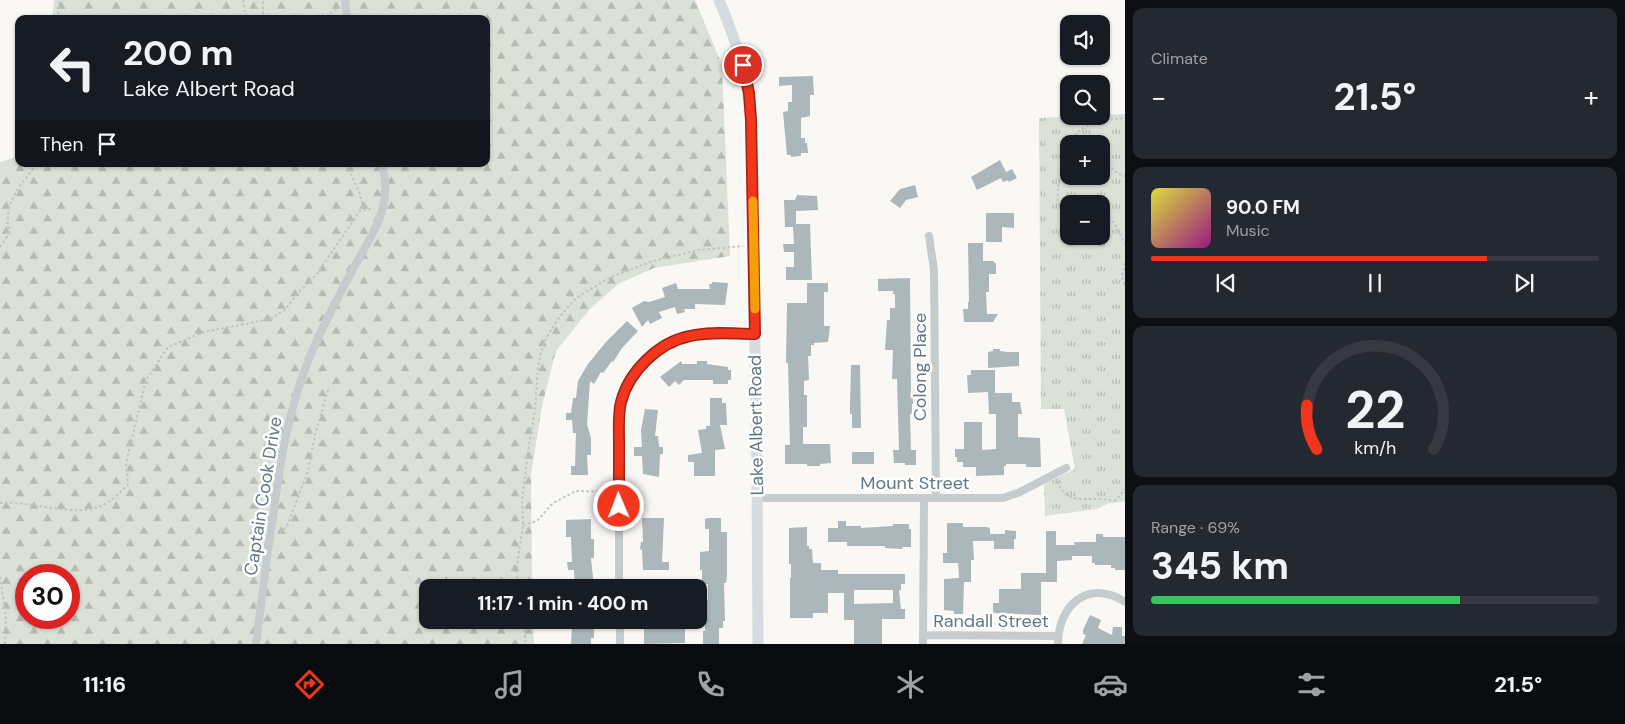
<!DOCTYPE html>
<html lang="en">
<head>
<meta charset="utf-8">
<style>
	body { margin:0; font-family:"DM Sans",sans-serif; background:#242831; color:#f1f3f6; height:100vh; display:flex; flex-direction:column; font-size:19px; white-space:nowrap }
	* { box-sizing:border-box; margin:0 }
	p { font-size:16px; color:#9ea1a6 }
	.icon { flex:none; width:28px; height:28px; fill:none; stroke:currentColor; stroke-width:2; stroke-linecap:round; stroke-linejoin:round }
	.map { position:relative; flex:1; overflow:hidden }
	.panel { display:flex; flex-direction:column; gap:8px; padding:8px; background:#0d0f14; width:500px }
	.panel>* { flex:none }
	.guide { position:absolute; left:15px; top:15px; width:475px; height:152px; border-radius:10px; box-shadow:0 1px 4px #0004; background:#171b24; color:#f1f3f6; overflow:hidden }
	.controls { position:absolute; left:1060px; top:15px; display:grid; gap:10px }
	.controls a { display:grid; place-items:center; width:50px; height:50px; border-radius:10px; background:#171b24; box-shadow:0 1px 4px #0004; font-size:25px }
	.speed { position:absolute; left:15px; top:564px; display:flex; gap:10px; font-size:25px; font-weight:700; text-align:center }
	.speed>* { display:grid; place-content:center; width:65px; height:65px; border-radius:50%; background:#171b24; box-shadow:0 1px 4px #0004; line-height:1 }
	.speed .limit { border:8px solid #d22; background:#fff; color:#111 }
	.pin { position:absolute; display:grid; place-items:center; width:42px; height:42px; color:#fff; margin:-21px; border:2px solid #fff; border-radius:50%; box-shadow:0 1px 5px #0007 }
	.me { position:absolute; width:55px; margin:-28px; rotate:359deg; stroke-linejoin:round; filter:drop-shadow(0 0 4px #0008) }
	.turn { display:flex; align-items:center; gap:18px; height:105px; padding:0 25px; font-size:22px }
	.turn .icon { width:65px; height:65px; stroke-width:2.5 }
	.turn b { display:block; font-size:35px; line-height:42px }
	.then { display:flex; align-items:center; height:48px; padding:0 25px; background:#0003; gap:10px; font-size:19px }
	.big { font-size:38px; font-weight:700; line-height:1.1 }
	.panel .widget { flex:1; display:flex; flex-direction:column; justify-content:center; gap:8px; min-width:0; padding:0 18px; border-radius:10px; background:#242831 }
	.panel .dial { align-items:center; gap:0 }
	.dial svg { height:130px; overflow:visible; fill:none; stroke:#363941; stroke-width:7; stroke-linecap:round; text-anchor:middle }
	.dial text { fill:#f1f3f6; stroke:none }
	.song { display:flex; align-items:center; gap:15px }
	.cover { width:60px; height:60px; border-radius:8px; background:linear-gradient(135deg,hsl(60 70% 55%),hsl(310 70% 35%)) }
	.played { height:5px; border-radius:2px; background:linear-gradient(90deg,#f1361d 75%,#363941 75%) }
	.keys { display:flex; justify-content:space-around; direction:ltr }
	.heat { display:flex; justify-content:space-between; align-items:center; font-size:28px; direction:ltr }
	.charge { height:8px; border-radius:4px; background:linear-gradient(90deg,#34c759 69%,#363941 0) }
	.trip { position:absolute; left:419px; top:579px; width:288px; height:50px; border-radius:10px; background:#171b24; box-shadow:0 1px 4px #0004; font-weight:700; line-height:50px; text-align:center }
	.tabs { display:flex; height:80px; justify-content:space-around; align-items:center; background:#090b0e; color:#9ea1a6 }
	.tabs .icon { width:35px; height:35px }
	.tabs .current { color:#f1361d }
	.tabs b { font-size:22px; color:#f1f3f6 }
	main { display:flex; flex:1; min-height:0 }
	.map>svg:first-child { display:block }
	.forest { fill:url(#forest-firs); fill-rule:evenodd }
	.park { fill:url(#park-tufts); fill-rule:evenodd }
	.building { fill:#acb7bb; fill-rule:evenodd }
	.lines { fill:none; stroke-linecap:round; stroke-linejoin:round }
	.path { stroke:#c1c4c6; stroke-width:2; stroke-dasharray:2.5 2.5; stroke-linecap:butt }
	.minor { stroke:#c6cbce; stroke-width:8 }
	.secondary { stroke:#d5dbde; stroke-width:11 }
	.route-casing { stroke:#9d2313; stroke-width:12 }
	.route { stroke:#f1361d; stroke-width:9 }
	.slow { stroke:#f59e0b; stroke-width:9 }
	.labels { text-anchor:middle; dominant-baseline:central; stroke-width:5; stroke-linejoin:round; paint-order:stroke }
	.street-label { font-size:18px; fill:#617883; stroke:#fff }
</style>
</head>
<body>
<main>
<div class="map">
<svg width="1125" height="644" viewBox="0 0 1125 644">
	<defs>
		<pattern id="forest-firs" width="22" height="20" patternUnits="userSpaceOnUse" patternTransform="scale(1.25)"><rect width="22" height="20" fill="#dbe1d6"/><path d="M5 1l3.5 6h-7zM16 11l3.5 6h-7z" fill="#b5bbb3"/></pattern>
		<pattern id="park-tufts" width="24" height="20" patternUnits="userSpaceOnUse" patternTransform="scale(1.25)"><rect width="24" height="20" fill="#dbe1d6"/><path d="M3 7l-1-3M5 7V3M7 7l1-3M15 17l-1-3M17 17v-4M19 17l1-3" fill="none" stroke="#b5bbb3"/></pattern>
	</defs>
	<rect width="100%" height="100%" fill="#f9f8f5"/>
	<path class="forest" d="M54 0H695L722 65 730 256 654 268 618 284 589 310 556 351 542 406 531 475 532 587 428 588V620H533L534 644H0V162L19 156V164H486V19H52ZM26 575H69V618H26Z"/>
	<path class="park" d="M1125 114V501L1115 503H1109L1097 509 1045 516 1044 484 1075 469 1064 409H1041L1039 118ZM1069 144H1101V176H1069ZM1069 204H1101V236H1069Z"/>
	<path class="building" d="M813 76 814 95H810V116L801 118V138H805V143H807L808 153H801V156L791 157V155H787L783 112 788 111V102H792V85L779 86V77Z
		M1000 160 1006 172 1012 169 1017 178 1009 182 1008 180 1003 182 1001 178 977 190 971 177Z
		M915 185 918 197 906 200 900 208 890 201 900 189Z
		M797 195 817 196 818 210 796 211V224H810L812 280H786V267H794V252H784L783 244H794L793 227H785L784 200H795Z
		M986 213H1014V228L1002 227V242H986Z
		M968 243H983V261H994V263H996V274H989V292H986L987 314H998L993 322H964L963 309H968V302H969Z
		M910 278 911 397H913V404H912V414H910L911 450H916V465H905V463H894L893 450H899L897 379H892L893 350H885L887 320H890V308H895V294H893V291H878V279Z
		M712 282 728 283 725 305 695 304V309H684L685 312 677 314 675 307 659 312 662 318 650 324 648 320 642 327 632 308 644 301 649 302 665 297 662 288 676 283 678 289H710L709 284H712Z
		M807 283H828V292H824V326H830L828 342 814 343V345H811V356H808L809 380 804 381V395H807V427H803V444H830L831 463 820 464V466H807V464H785V445H790L788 363H786L787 303H807Z
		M627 321 638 331 622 348 613 362 612 361 603 373 601 372 594 384 590 381 587 424 591 438V455H587L588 475H571V466H575L576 433H573L572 420H566V413H571L573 398H576L578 381 588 364 606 342Z
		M993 349H1000V351L1006 352H1019V366L988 368V352L993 351Z
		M681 361 682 364H697V361H707V364L728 367V370H731V380H728V384H713V380H684L679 385 675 381 669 387 660 377Z
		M851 365H860L861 428H852V414H850V405Z
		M971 370H995V393H1012V402H1020L1022 414H1018V437L1040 438 1041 467H1026V464H1006V466H1004V475L976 476V467H963V462H957V457H955V449H964V422H982V450L996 449V414H989L988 392 968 393 967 375H971Z
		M710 398H722V403H726L727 425H720L725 449 715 450V476H694V462H688V455L702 453 698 430 706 429V426H710Z
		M645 409 658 410 655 436H658L659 447H663V454H660L659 477 643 474 642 456H634V447H642L641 430Z
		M852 452H874V464H852Z
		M642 518H664L662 562H669V570H643L642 549 640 550 641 542H643Z
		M709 518H721V532H727V576L726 583H724L725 621H723V628H719V644H703V631H705V608H703V600H708V584H702V570H700V552L709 551V529H705V519Z
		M591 519V539H594V558H591L594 588H575L574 570H568L567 562H572L571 537H566V520Z
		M838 521H846V526H861V528L893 526V524H909V529H911V547H902L903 549 885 548V546H847V542H828V528H838Z
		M947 523H963V527H987L990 528V534H1005V530L1016 531V539H1014V549H994V541H973L974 560H971V582H964L963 614H954V611L944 610V579L959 578 958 563H943V553H947Z
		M807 527V546H809V549H812L813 563H821V570H838V574H905V584H901V590H899L901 609H905V619H882V644H854V620H844V593H828V613H813V618H790V578H791V564H789V528ZM854 590H893V603L854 604Z
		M1046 531H1056V545H1075L1074 542H1096V534H1103V537H1125V570H1115V568H1111V565H1095V563H1092V556H1072V560L1057 561V582H1041V615L993 613V603H999V589H1021V573H1046Z
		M1090 615 1101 620 1098 628 1112 635 1113 627H1122V636H1125V644H1082L1086 635 1083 634V630Z
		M644 620H685V643L644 644Z
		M572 626 594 627V638H591V644H571Z"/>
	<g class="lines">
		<path class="path" d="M243 0 245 13 249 19
			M58 19 59 0
			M263 19V0
			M322 19 337 9
			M1077 134 1081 139 1090 144
			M1069 144C1079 123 1104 120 1125 118
			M1069 145C1064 157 1055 190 1058 203 1060 207 1065 212 1069 214
			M1101 157 1117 173 1125 176
			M349 164V171L359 191 364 210
			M1101 212 1106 213 1117 228 1125 244
			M6 238 10 230C1 205 23 182 37 164
			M0 247 6 238 7 222
			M1125 263 1122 277 1125 286
			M1057 481C1067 504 1080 498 1100 499 1106 499 1111 501 1116 500L1125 489
			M0 503C29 500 74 518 101 506 111 502 120 493 128 484L126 463 146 380 168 347 204 332 270 319 285 310 297 294 317 274 357 215 360 211 374 208
			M523 525 537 521 553 503 576 491 612 492
			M280 533 287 526 308 471 315 435 329 387
			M0 577 6 616 5 644
			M519 588 516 572 523 525 522 499 530 438 535 410 538 366 543 344 557 320 576 298 611 277 653 261 699 250 743 246
			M523 620 526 644"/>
		<path class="minor" d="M345 0 347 19
			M929 236 934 270 936 498
			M757 498H1003L1020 492 1066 468
			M619 588V419C620 413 620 406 622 400 632 370 658 342 689 336 710 331 734 334 755 334
			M620 620V644
			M923 635 1058 636
			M256 644C261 604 266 564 272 524 280 464 287 411 311 354 322 327 337 299 351 273 371 234 394 210 382 164
			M923 644 924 499
			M1058 644C1058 605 1089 578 1125 602"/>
		<path class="secondary" d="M719 0C737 43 747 74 751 120L757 471 758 644"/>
	</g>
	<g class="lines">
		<g class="route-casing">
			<path id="route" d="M619 506C619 484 619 462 619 440 619 428 618 414 621 402 629 371 659 342 690 336 711 331 734 334 755 334L751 120 749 93 743 65"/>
		</g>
		<use href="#route" class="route"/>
		<path class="slow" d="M753 201 755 309"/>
	</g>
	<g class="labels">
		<g class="street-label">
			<text transform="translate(920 367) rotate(-90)">Colong Place</text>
			<text transform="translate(756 425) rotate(-91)">Lake Albert Road</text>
			<text x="915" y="483">Mount Street</text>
			<text transform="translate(263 496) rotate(-81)">Captain Cook Drive</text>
			<text x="991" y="621">Randall Street</text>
		</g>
	</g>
</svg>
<div class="controls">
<a><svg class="icon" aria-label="sound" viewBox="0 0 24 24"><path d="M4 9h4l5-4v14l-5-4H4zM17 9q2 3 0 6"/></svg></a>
<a><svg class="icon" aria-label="search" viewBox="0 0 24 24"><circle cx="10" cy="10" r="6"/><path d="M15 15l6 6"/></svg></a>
<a>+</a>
<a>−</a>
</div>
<div class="speed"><div class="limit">30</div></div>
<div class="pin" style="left:743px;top:65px;background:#d93025"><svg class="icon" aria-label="arrive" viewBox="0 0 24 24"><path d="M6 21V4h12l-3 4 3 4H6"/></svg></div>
<svg class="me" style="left:619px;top:506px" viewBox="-20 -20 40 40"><circle r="17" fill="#f1361d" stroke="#fff" stroke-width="3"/><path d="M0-11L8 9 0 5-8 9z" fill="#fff"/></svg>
<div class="trip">11:17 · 1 min · 400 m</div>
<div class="guide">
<div class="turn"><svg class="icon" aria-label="left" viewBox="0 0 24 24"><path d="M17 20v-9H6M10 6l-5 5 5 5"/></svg><div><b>200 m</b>Lake Albert Road</div></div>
<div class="then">Then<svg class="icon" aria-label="arrive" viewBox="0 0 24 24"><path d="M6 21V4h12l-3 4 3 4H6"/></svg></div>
</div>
</div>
<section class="panel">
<div class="widget"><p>Climate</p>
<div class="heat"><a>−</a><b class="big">21.5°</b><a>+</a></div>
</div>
<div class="widget">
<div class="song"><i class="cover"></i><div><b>90.0 FM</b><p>Music</p></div></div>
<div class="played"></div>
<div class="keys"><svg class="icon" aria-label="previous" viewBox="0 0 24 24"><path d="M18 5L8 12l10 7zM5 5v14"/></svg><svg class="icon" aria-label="pause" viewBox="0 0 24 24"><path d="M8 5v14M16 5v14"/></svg><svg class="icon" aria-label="next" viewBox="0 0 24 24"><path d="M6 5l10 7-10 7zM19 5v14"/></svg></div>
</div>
<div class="widget dial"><svg viewBox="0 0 100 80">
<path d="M14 69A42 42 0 1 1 86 69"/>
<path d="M14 69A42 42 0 0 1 8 42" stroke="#f1361d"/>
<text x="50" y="56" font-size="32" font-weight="700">22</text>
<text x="50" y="72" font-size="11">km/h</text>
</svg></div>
<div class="widget"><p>Range · 69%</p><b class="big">345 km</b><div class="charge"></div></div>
</section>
</main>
<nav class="tabs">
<b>11:16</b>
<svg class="icon current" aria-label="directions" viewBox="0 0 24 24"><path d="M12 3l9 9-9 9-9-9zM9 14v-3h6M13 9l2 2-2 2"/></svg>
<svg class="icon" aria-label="music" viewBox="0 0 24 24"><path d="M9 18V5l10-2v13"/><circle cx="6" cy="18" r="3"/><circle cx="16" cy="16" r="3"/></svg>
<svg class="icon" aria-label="phone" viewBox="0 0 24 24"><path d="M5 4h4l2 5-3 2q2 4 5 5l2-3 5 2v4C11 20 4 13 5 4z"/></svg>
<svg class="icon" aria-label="climate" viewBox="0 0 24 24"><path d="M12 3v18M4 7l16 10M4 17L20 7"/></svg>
<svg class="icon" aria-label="car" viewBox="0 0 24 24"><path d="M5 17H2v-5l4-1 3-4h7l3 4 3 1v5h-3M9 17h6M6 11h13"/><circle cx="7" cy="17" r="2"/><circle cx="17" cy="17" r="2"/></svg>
<svg class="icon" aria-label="filters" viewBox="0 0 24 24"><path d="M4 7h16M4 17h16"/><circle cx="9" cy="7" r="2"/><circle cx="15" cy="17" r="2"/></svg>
<b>21.5°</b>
</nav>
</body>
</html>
